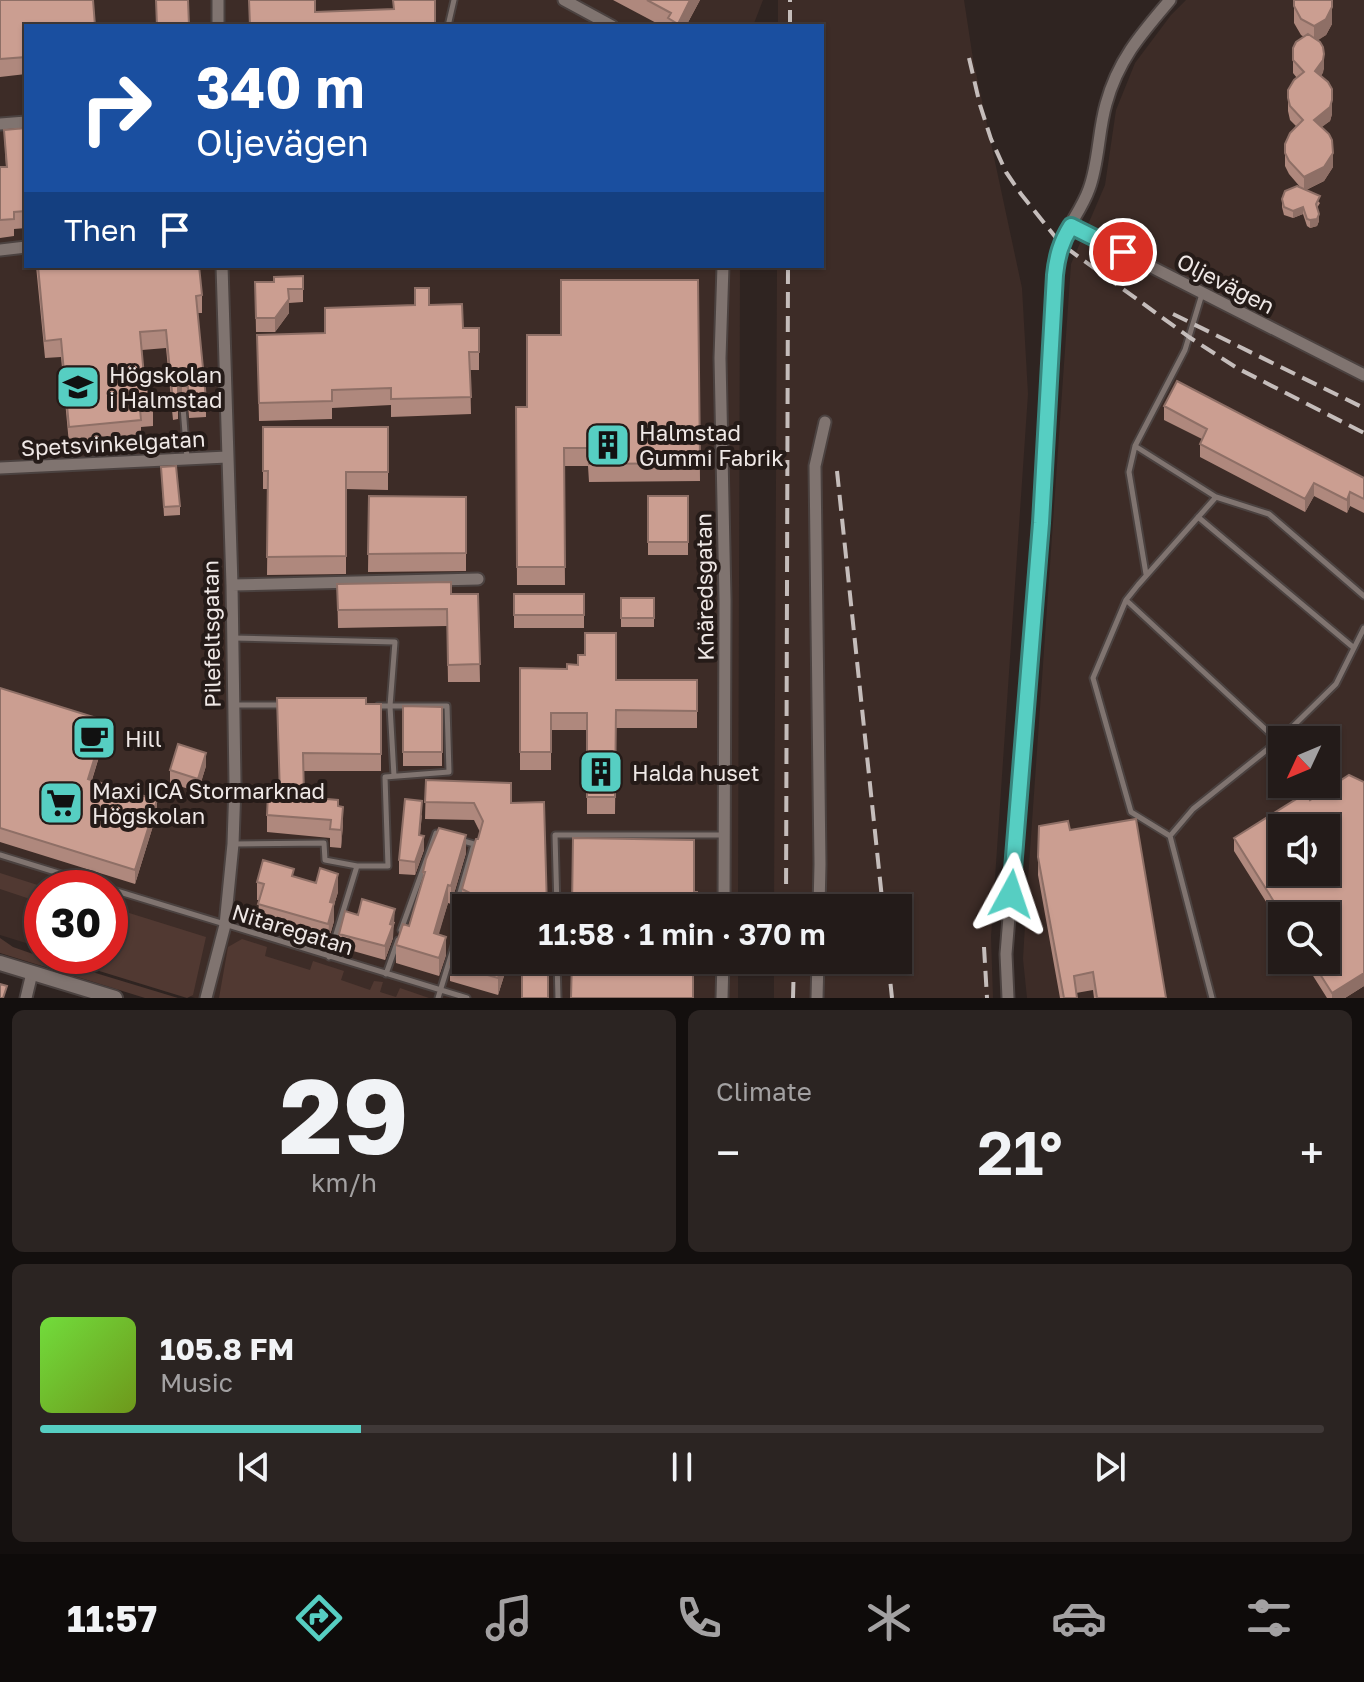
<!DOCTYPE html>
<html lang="en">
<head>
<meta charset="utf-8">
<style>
	body { margin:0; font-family:"Golos Text",sans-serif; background:#2b2422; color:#f1f3f6; height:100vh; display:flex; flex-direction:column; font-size:30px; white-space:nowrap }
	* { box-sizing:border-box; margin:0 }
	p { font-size:26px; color:#a3a1a2 }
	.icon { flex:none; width:44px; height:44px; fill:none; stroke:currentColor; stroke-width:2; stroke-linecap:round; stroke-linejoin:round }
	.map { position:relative; height:998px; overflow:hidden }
	.sheet { display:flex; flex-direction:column; gap:12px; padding:12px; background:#130f0e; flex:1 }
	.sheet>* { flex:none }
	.guide { position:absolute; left:24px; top:24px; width:800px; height:244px; border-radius:0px; box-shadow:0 2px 6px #0004,0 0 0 2px #403938; background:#1a4fa0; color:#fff; overflow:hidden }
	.needle { width:52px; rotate:226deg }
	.fabs { position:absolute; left:1268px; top:726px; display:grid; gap:16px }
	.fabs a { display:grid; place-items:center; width:72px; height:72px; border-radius:0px; background:#231b19; box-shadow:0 2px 6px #0004,0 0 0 2px #403938; font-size:40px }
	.speed { position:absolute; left:24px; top:870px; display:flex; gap:16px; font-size:40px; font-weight:700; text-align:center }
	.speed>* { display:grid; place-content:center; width:104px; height:104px; border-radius:50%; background:#231b19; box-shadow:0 2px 6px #0004,0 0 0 2px #403938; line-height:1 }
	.speed .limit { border:12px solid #d22; background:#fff; color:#111 }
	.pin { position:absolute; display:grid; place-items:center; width:68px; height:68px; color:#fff; margin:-34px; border:4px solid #fff; border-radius:50%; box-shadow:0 2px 8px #0007 }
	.me { position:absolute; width:88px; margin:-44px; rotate:5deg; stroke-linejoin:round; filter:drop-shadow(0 0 6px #0008) }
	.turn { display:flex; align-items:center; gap:28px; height:168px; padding:0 40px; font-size:36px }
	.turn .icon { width:104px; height:104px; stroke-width:2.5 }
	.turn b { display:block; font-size:56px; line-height:68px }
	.then { display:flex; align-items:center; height:76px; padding:0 40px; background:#0003; gap:16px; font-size:30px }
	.big { font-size:60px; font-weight:600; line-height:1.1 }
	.sheet .tile { flex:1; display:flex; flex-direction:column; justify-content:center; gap:12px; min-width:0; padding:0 28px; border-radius:12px; background:#2b2422 }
	.sheet .dial { align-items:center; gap:0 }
	.dial b { font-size:104px; line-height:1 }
	.song { display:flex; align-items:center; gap:24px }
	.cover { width:96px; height:96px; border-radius:12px; background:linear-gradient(135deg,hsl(100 70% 55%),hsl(80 70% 35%)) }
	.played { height:8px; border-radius:4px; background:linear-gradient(90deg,#56cec2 25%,#403938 25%) }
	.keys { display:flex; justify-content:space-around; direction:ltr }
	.heat { display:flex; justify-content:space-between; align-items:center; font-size:44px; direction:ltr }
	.sheet .tiles { flex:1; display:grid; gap:12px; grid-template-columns:1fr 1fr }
	.tile:last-child { grid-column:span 2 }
	.trip { position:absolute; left:452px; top:894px; width:460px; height:80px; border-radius:0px; background:#231b19; box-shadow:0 2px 6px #0004,0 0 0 2px #403938; font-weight:600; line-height:80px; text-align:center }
	.tabs { display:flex; height:128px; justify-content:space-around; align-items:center; background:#0e0b0a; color:#a3a1a2 }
	.tabs .icon { width:56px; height:56px }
	.tabs .current { color:#56cec2 }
	.tabs b { font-size:36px; color:#f1f3f6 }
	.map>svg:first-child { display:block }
	.built { fill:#3d2c27; fill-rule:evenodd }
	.green { fill:#513932 }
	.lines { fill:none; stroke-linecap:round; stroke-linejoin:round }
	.lane-casing { stroke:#4b4240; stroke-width:9 }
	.street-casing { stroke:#4b4240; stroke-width:15 }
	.secondary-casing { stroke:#4b4240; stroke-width:18 }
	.lane { stroke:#807470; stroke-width:5 }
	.street { stroke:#807470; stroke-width:11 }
	.secondary { stroke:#807470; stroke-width:14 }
	.rail { stroke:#c5bdbb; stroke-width:4; stroke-dasharray:16 8; stroke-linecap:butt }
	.wall { fill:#af887d }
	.shaded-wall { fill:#8e6f66 }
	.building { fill:#cb9e91; stroke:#8e6f66; stroke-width:2; fill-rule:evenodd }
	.route-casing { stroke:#38867e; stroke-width:20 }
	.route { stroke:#56cec2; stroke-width:14 }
	.labels { text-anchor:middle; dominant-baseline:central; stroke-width:8; stroke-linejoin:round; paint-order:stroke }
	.street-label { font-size:22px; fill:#efe8e6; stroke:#251b18 }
	.poi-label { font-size:22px; fill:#efe8e6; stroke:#251b18; text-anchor:start }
</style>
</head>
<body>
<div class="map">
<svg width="1364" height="998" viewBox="0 0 1364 998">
	<rect width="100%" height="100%" fill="#2f2421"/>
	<path class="built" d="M0 0H763L753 26H26V266H740L738 908H466V960H738V998H195L66 956H110V888H42V948L0 935Z
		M778 0H964L973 59 1022 288 1028 394 991 937 993 998H774V960H898V908H774L777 266H822V26H778Z
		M1186 0H1364V998H1027L1023 959 1026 908 1071 264 1105 185 1116 110 1135 63 1171 15ZM1282 740H1326V784H1282ZM1282 828H1326V872H1282ZM1282 916H1326V960H1282Z"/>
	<path class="green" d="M0 873 47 888H42V903L0 889Z
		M110 907 206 937 193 995 187 998 70 962 71 959 62 956H110Z
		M0 938 13 947 33 954 178 998H145L0 953Z
		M242 939 267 947 265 956 310 970 313 961 344 971 341 980 370 990 374 981 383 982 380 992 396 997 400 988 429 998H219L228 947Z"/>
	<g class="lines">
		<g class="lane-casing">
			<path id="lane" d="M448 26 454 0
				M183 407 187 458
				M1135 446 1129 472 1146 574
				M1216 497 1269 514 1364 596
				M1198 517 1354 648
				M1126 600 1138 585 1216 497 1135 446 1185 350 1202 294
				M233 638 395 642 390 706 394 776
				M234 705H284
				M1170 836 1131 812 1093 678 1126 600 1278 741
				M234 844 324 843 325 860 357 866
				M0 855 107 888
				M110 889 467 998
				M557 908 555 835H725
				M401 930 436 833 442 835
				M329 957 357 866H388L385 777 449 772 447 706H378
				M557 960 558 998
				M386 974 398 940
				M438 998 464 913 455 910 474 844 460 840
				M1212 998 1170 836 1193 809 1278 741 1336 684 1364 628"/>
		</g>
		<g class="street-casing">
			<path id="street" d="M218 0V26
				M564 0 612 26
				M0 124 26 122
				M1071 226 1364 375
				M0 250 26 247
				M723 266 720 358 725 599 724 908
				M0 468 227 457
				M232 585 478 579
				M819 908 820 864 815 466 825 422
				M26 998 32 973
				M206 998 225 925 233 844 235 784 232 585 222 266
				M722 998 723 960
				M817 998 818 960
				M1008 998 1006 954 1041 523 1055 275C1056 264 1057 254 1061 244 1068 225 1082 209 1089 189 1099 162 1098 132 1106 104 1118 60 1141 34 1170 0"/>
		</g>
		<g class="secondary-casing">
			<path id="secondary" d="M0 963 115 998"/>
		</g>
		<use href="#lane" class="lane"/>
		<use href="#street" class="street"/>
		<use href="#secondary" class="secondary"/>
		<path class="rail" d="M790 26V0
			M969 58 980 105 991 139 1006 172 1021 194 1061 244 1189 337 1237 368 1364 433
			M1173 314 1364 408
			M837 471 883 908
			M786 908 788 266
			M984 947 987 998
			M888 960 892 998
			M793 998 794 960"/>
	</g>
	<path class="wall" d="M0 0 26 26V74L0 77Z
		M613 0H700L686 26H662Z
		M1294 0 1332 24 1326 35 1317 40 1324 68 1321 76 1332 114 1330 121 1321 127 1333 167 1324 181 1306 190 1320 203 1317 208 1319 221 1317 226 1310 228 1307 226 1303 214 1293 218 1284 215 1282 207V199L1301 188 1289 174 1285 166V144L1296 126 1290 120 1288 111V90L1297 78 1293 73V48L1304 37 1301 35 1294 23Z
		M26 128V228L14 229V236L0 238V167H6L4 130Z
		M36 266H199L202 295V313H197L206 399V417L189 418 188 405 182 402 178 405V419L173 420 166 348 142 350 145 387 153 408V426L141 427V438L69 444 61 357 45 358Z
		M303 276V302L289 303V313L275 332H256L255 282H274Z
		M698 280 700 481 589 482 588 466H564L565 585H517L516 407H527L561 335Z
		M429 305 463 328 479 352V370H470L471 414 391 417V405L332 408V419L259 421 257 335 325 333V308Z
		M1164 406 1364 478V513L1350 506 1347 513 1314 496 1305 512 1200 457V444L1202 439 1164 420Z
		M263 427H388V490L346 489V574L267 575 268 489H263Z
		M161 467 180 506V515L164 516Z
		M369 496 466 497V571L368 572Z
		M648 496H688V555H648Z
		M337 584 451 594H478L480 682H448L447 626 338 628Z
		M514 594H584V628H514Z
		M621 598H654V627H621Z
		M520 668 616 680H697V728H616L615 814H587V730H551V770H520Z
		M0 688 106 734 92 780 157 813 135 884 0 842Z
		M366 704H381V771H303L304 797 338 806 343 824 341 848 330 847V838L267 832V815L280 795 277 716Z
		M403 706 442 707V766H403Z
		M206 766 198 792 170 783V770Z
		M426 780 511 803 547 908H466L462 906V889L480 832 474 820 425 819Z
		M1364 782V986L1345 998H1327L1303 960H1326V916H1282V927L1234 851V838L1310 800Z
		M422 814 420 835 424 850 415 875 399 874V860Z
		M1039 826 1070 830 1166 998H1094L1093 990 1076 993 1077 998H1060L1038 875Z
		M466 853 451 904 448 903 438 935 446 955 439 976 396 963V945L409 926 423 881V872Z
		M294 876 338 892 334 905V921L328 942 258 922 259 900H257V882Z
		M358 915 395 922 393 928V938L385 960 339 947V934Z
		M509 960 498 995 450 981V964Z"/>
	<path class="shaded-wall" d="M690 0H700L686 26H678V24Z
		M1332 7V24L1326 35 1314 43V26Z
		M1324 54V68L1323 73 1315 84V71Z
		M1332 100V114L1330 121 1314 133V120Z
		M1333 153V167L1324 181 1304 191V177Z
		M1303 207V214L1293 218V211Z
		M1319 214V221L1317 226 1310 228V220Z
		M289 299V313L275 332V318Z
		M182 384V402L178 405V388Z
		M1314 483V496L1305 512V499Z
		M1350 492V506L1347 513V500Z
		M106 721V734L88 792V779Z
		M206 753V766L198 792V779Z
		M157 800V813L135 884V870Z
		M343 807V824L341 848V830Z
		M466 835V853L451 904V886Z
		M424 836V850L415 875V862Z
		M338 874V892L334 905V921L328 942 330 902Z
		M448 885V903L434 951V933Z
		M395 909 393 938 385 960V946Z
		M446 937V955L439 976V958Z
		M504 960H509L498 995V978Z
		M1364 973V986L1345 998H1332V993Z"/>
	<path class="building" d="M0 0H93L95 26H26V57L0 59Z
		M156 0H188L189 26H157Z
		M249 0H315V12L394 9 393 0H435V26H250Z
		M647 0H690L678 24 668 18 671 13Z
		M1294 0H1332V7L1326 19 1314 26 1301 19 1294 6Z
		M1308 34 1320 42 1323 47 1324 54 1323 60 1315 71 1328 82 1332 89V100L1330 107 1314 120 1329 134 1332 140 1333 153 1324 167 1304 177 1289 161 1285 153V144L1290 133 1303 120 1290 106 1288 98V90L1294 80 1304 72 1293 60V48L1296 42Z
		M26 128V211L14 212V219L0 220V167H7L4 130Z
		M1297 186 1320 196 1316 204 1319 214 1317 219 1310 220 1307 219 1303 207 1293 211 1284 207 1282 199 1285 191Z
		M38 266H199L202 295 196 296 206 399 189 401 188 387 182 384 178 388V402H173L166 330 140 332 145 387 151 386 153 408 140 409 141 420 69 427 61 339 45 341Z
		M303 276V289H288L289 299 275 318H256L255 282H274V277Z
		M561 280H698L700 463 589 464 588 448H564L565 567H517L516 407H527V335H561Z
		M415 288H429V305L462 304 463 328H479V352H469L471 397 391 399V388L332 390V401L259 403 257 335 325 333V308L415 305Z
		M1177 381 1364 478V499L1350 492 1347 500 1314 483 1305 499 1200 444 1207 429 1164 406Z
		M263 427H388V472H346V556L267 557 268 471H263Z
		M176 466 180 506 164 507 161 467Z
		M369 496 466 497V553L368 554Z
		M648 496H688V542H648Z
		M451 582V594H478L480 664 448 665 447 609 338 610 337 584Z
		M514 594H584V615H514Z
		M621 598H654V618H621Z
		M585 633H616V680H697V711L616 710 615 797H587V713H551V752H520V668L567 669V664L578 665V655H585Z
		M0 688 106 721 88 779 157 800 135 870 0 828Z
		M277 698H366V704H381V754L303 753 304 797 338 800V806L343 807 341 830 330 829 331 820 267 815 268 794 280 795Z
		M403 706 442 707V752H403Z
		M178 744 206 753 198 779 170 770Z
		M1349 775 1364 782V973L1332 993 1311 960H1326V916H1283L1234 838 1306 793 1310 800ZM1282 828H1326V872H1282Z
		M426 780 511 783V803L544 802 547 908H523V903L521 908H467L472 894 462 889 476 839H478L483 821 474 803 425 802Z
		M405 799 422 801 419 835 424 836 415 862 399 860Z
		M1136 819 1166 998H1097L1093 972 1074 976 1077 998H1064L1038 857 1039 826 1068 821 1070 830Z
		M439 828 466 835 451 886 448 885 434 933 446 937 439 958 396 945 403 924 409 926 425 872H423L426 859Z
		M573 838 694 840V892H697V907L572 908Z
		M263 860 294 869 292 876 316 883 320 868 338 874 330 902 334 903 328 924 258 904 264 884 257 882Z
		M362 899 395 909 390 924 393 925 385 946 339 934 345 911 358 915Z
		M466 912V960H504L498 978 450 964Z
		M522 960H548V998H522Z
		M572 960H693V998H571Z
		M0 984 7 986 3 998H0Z"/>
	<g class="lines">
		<g class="route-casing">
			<path id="route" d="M1011 894 1041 523 1055 275C1057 256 1061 242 1071 226L1123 252"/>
		</g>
		<use href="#route" class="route"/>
	</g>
	<defs>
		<g id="university-square" transform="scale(2.3)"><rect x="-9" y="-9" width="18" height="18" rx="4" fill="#56cec2" stroke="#251b18"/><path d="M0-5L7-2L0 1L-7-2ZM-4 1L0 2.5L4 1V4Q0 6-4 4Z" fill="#111"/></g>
		<g id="building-square" transform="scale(2.3)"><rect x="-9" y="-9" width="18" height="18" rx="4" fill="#56cec2" stroke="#251b18"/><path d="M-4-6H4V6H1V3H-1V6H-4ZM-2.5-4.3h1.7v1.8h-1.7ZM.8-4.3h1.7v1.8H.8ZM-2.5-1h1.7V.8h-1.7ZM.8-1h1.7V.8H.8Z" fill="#111"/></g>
		<g id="cafe-square" transform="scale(2.3)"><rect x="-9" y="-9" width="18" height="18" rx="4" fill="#56cec2" stroke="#251b18"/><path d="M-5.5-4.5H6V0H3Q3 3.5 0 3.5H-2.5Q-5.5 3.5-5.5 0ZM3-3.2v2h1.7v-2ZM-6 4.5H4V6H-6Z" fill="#111"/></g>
		<g id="supermarket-square" transform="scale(2.3)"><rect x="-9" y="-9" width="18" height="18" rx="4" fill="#56cec2" stroke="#251b18"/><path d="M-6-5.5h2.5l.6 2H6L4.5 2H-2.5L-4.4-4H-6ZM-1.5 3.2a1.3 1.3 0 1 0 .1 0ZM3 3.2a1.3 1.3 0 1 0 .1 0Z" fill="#111"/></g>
	</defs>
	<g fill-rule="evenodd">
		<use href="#university-square" x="78" y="387"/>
		<use href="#building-square" x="608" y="445"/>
		<use href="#cafe-square" x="94" y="738"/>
		<use href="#building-square" x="601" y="772"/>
		<use href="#supermarket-square" x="61" y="803"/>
	</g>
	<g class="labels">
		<g class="street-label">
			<text transform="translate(1226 283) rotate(27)">Oljevägen</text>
			<text transform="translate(113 443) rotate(-3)">Spetsvinkelgatan</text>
			<text transform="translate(704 587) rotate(-91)">Knäredsgatan</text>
			<text transform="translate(211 634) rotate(-91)">Pilefeltsgatan</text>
			<text transform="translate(293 929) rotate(17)">Nitaregatan</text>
		</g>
		<g class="poi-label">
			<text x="109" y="374">Högskolan<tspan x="109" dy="25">i Halmstad</tspan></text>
			<text x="639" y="432">Halmstad<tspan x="639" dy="25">Gummi Fabrik</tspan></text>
			<text x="125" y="738">Hill</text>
			<text x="632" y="772">Halda huset</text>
			<text x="92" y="790">Maxi ICA Stormarknad<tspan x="92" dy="25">Högskolan</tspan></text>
		</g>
	</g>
</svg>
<div class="fabs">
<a><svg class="needle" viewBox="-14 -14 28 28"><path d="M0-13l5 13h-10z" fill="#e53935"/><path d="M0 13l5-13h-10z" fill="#a3a1a2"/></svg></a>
<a><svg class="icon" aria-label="sound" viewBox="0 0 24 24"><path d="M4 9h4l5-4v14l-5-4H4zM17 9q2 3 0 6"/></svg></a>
<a><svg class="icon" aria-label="search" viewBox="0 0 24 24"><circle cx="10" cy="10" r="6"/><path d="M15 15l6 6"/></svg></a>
</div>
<div class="speed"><div class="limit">30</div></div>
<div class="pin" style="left:1123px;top:252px;background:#d93025"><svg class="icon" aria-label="arrive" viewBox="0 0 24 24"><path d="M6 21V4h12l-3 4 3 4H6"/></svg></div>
<svg class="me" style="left:1011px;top:894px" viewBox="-20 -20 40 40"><path d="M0-17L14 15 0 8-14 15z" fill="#56cec2" stroke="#fff" stroke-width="4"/></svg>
<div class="trip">11:58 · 1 min · 370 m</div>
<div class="guide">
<div class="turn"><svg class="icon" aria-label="right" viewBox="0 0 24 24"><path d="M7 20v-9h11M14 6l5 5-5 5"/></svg><div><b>340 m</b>Oljevägen</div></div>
<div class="then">Then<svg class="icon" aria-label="arrive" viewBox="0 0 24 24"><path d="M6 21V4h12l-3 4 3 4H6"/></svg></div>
</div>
</div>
<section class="sheet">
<div class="tiles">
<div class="tile dial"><b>29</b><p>km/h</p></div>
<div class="tile"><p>Climate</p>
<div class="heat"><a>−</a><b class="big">21°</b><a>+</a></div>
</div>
<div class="tile">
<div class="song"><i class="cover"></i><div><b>105.8 FM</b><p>Music</p></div></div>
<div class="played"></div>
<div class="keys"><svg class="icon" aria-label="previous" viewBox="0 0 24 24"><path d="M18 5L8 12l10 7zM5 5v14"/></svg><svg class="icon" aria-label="pause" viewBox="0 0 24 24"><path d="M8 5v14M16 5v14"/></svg><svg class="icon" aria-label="next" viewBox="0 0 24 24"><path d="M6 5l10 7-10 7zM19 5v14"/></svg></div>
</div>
</div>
</section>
<nav class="tabs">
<b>11:57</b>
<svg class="icon current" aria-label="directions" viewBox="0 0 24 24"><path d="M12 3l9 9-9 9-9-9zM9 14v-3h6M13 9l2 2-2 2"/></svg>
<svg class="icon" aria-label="music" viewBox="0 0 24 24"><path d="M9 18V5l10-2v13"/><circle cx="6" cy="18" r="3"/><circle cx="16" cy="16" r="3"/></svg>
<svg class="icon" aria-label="phone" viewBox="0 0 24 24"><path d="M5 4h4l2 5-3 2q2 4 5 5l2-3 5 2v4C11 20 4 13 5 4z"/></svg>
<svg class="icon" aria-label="climate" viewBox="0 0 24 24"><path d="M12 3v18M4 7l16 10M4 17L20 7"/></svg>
<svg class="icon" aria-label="car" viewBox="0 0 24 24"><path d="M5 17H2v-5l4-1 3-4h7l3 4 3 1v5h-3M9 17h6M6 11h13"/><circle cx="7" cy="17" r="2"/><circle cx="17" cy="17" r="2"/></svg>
<svg class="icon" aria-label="filters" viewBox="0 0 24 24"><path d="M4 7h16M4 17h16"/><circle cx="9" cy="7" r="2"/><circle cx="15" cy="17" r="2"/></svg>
</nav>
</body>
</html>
